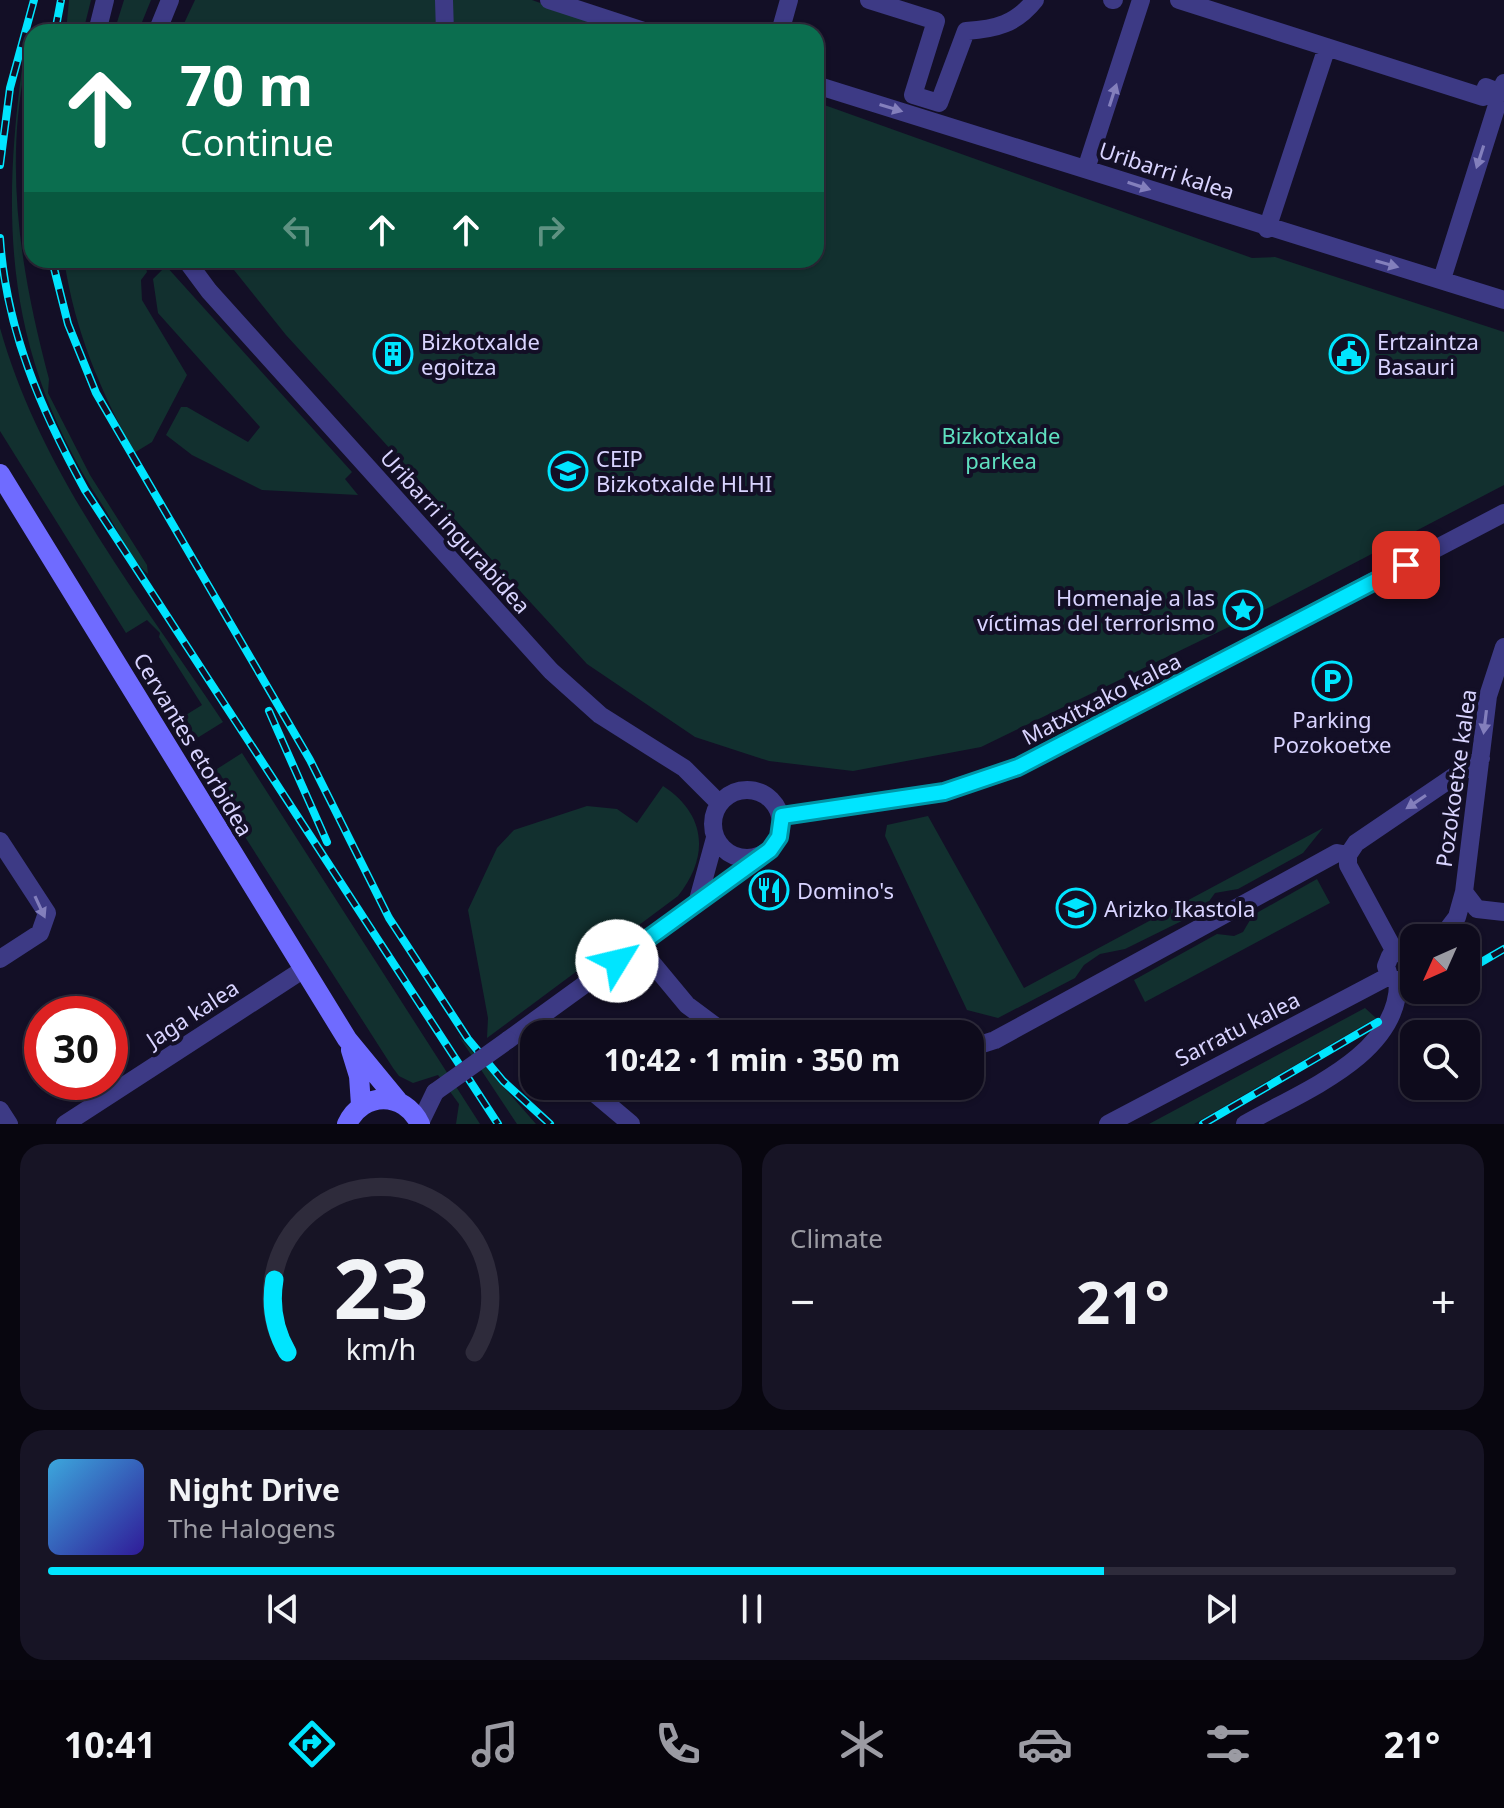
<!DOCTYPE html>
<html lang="en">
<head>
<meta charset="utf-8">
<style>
	body { margin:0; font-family:"Noto Sans",sans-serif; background:#171425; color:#f1f3f6; height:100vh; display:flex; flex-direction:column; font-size:30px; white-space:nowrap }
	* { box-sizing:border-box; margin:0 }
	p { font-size:26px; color:#9b9ba3 }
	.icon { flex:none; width:44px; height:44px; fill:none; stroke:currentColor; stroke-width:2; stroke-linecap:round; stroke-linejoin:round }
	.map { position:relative; height:1124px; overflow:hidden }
	.panel { display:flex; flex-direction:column; gap:20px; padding:20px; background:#08060f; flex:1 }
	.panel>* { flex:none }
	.top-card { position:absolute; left:24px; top:24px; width:800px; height:244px; border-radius:24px; box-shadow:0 2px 6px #0004,0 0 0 2px #2e2b3b; background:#0b6e4f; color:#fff; overflow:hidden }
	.needle { width:52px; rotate:225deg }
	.tools { position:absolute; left:1400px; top:924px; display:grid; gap:16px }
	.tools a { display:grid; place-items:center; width:80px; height:80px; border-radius:16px; background:#0e0b1c; box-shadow:0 2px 6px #0004,0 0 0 2px #2e2b3b; font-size:40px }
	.speed { position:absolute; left:24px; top:996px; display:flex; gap:16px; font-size:40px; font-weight:700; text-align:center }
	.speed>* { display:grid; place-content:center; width:104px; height:104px; border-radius:50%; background:#0e0b1c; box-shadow:0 2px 6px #0004,0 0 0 2px #2e2b3b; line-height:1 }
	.speed .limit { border:12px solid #d22; background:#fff; color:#111 }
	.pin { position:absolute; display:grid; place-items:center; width:68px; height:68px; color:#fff; margin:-34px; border-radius:16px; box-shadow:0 4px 12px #0006 }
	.me { position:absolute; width:88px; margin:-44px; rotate:54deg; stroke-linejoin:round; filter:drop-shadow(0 0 6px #0008) }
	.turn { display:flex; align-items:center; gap:28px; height:168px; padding:0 24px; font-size:36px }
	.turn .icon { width:104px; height:104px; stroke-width:2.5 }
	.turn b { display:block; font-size:56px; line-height:68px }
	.lanes { display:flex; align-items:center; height:76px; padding:0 24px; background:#0003; justify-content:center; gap:40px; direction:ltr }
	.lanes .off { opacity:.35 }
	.big { font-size:60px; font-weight:700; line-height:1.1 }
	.panel .widget { flex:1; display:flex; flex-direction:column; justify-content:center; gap:12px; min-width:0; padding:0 28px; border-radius:24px; background:#171425 }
	.panel .dial { align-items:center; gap:0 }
	.dial svg { height:208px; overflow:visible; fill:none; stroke:#2e2b3b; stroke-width:7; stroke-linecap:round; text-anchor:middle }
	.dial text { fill:#f1f3f6; stroke:none }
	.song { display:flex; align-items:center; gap:24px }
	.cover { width:96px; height:96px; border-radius:12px; background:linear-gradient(135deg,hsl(200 70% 55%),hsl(250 70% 35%)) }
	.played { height:8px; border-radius:4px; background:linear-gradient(90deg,#00e5ff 75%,#2e2b3b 75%) }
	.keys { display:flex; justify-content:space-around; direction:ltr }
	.heat { display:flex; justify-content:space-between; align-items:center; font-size:44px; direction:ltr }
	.panel .tiles { flex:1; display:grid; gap:20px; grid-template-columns:1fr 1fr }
	.widget:last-child { grid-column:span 2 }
	.trip { position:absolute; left:520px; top:1020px; width:464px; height:80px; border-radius:24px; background:#0e0b1c; box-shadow:0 2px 6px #0004,0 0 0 2px #2e2b3b; font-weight:700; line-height:80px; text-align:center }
	.tabs { display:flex; height:128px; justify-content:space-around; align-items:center; background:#06040b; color:#9b9ba3 }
	.tabs .icon { width:56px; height:56px }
	.tabs .active { color:#00e5ff }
	.tabs b { font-size:36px; color:#f1f3f6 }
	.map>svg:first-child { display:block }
	.green { fill:#12302f }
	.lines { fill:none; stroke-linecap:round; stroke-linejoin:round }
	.street { stroke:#3d3a85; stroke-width:18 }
	.secondary { stroke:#6f6bff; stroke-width:20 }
	.rail-casing { stroke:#00e5ff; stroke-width:8 }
	.rail { stroke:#130f26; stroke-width:5; stroke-dasharray:15; stroke-linecap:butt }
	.street-bridge { stroke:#3d3a85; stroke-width:18 }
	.oneway { fill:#837fbc }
	.route-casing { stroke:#0095a6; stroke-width:20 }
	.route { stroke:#00e5ff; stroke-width:14 }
	.labels { text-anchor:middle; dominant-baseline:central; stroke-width:8; stroke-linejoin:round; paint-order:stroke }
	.street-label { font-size:22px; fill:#d9d4ff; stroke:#130f26 }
	.poi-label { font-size:22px; fill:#d9d4ff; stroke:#130f26; text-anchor:start }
	.park-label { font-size:22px; fill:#5fe0c0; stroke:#130f26 }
</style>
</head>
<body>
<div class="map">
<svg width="1504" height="1124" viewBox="0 0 1504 1124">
	<rect width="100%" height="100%" fill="#130f26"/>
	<path class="green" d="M69 0H91L83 32H66Z
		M124 0H151L138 32H114Z
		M195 0H532L621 32H180Z
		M22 68H25C4 174 22 277 49 379L48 393 90 475 147 565 148 574C129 558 115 524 101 503 9 360 0 233 22 68Z
		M816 102 1252 258 1275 257 1504 332V485L1268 608 981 747 853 771 769 761 695 737 587 664 286 335 226 260H816Z
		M64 260 144 261 147 272 141 280 142 300 187 375 152 442 134 453C99 386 76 335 64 260Z
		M166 266 352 472 345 479 358 495 262 490 192 455 166 435 181 407H187L248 442 260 427 158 313 153 279Z
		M0 328C41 474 140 597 223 722L194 740 181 718 202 705 159 637 160 633 147 620 126 633 0 431Z
		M242 753 480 1124H456L459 1104 438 1075 413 1083 399 1076 393 1068 206 776Z
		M663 786C706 814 710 856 678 896L487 1038 488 1018 468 910 497 848 514 830 587 806 617 809 637 823Z
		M928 816 1024 988 1323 828 1303 853 1238 889 1215 893 1202 911 1125 949 1100 954 1084 965 1075 978 998 1018 967 1010 885 836 887 825Z
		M1317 879 1330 903 1145 1002 1134 980 1217 934 1234 936 1243 932 1253 915Z
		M1365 1008 1376 1018 1194 1124H1149Z
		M458 1035 536 1124H517Z"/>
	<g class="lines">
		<path class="street" d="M444 0 445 32
			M549 0 647 32
			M869 0 936 21 913 95 939 103 966 31C996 29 1016 24 1035 0
			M1112 0H1114
			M1179 0 1483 97 1486 87 1501 93
			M97 32 105 0
			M157 32 170 0
			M780 32 789 0
			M816 85 1504 300
			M1086 169 1141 0
			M1267 229 1327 47
			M186 260 209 291 551 671 600 715 684 768 719 803
			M1442 279 1504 83
			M713 824a34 34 0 1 1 68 0a34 34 0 1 1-68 0Z
			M782 816 944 792 1018 767 1504 513
			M0 841 47 913 40 933 0 959
			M1464 892 1477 909 1504 912
			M698 900 715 838
			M1441 938 1457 917 1464 892 1488 696 1504 647
			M638 946 687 1005 726 1034
			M1395 952 1348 865V855L1356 843 1481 758
			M1414 957 1400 951 1390 956 1386 966 1389 976 1398 982 1414 977
			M508 1040 763 855
			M970 1048 995 1040 1337 853 1348 855
			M586 1086 631 1124
			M0 1110 9 1124
			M420 1123 435 1092
			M65 1124 304 969
			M1108 1124 1389 976
			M1245 1124C1300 1092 1399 1056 1398 982"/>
		<path class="secondary" d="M0 474 347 1039 398 1101
			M351 1050 359 1076 361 1105
			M347 1124C363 1091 404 1091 420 1124"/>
		<g class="rail-casing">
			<path id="rail" d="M55 32 61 0
				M0 165 10 88 34 0
				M0 238C6 330 41 410 85 490L498 1124
				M52 260 68 324 96 393 310 760 389 918 468 1039 503 1081 550 1124
				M269 711 327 842
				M1466 971 1504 949
				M1424 996 1434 990
				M1203 1124 1378 1022"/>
		</g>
		<use href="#rail" class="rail"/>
		<path class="street-bridge" d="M435 1092 508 1040"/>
	</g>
	<defs><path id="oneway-solid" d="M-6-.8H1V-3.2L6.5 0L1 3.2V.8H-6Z" transform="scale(2)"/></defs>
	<g class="oneway">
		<use href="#oneway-solid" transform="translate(1113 95) rotate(-72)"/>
		<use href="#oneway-solid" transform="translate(891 108) rotate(17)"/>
		<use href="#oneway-solid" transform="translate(1480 157) rotate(108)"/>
		<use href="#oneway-solid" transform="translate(1139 186) rotate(18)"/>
		<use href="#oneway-solid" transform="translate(1387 264) rotate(16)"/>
		<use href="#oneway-solid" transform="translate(1485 722) rotate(97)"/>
		<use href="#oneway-solid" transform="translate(1416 802) rotate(146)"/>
		<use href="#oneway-solid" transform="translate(40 907) rotate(65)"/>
	</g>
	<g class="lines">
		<g class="route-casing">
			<path id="route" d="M617 961 770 850 779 837 782 816 944 792 1018 767 1406 565"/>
		</g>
		<use href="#route" class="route"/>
	</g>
	<defs>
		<g id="building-ring" transform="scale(2)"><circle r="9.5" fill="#130f26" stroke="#00e5ff" stroke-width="1.5"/><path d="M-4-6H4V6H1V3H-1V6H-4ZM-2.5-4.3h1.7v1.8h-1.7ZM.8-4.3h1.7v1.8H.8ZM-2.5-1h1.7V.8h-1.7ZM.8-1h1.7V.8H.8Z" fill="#00e5ff"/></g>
		<g id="civic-ring" transform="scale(2)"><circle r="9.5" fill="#130f26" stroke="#00e5ff" stroke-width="1.5"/><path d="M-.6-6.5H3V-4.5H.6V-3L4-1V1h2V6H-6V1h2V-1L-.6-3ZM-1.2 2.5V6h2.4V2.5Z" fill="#00e5ff"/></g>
		<g id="school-ring" transform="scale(2)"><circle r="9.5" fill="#130f26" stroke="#00e5ff" stroke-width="1.5"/><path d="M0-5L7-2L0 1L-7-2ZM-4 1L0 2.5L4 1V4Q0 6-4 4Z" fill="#00e5ff"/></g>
		<g id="sight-ring" transform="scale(2)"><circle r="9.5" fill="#130f26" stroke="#00e5ff" stroke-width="1.5"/><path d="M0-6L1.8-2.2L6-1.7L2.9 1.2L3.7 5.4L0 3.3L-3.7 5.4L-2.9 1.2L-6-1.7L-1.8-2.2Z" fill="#00e5ff"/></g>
		<g id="parking-ring" transform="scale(2)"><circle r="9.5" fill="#130f26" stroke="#00e5ff" stroke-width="1.5"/><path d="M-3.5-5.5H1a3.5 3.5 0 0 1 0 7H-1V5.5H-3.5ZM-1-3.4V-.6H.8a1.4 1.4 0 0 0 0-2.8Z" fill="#00e5ff"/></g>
		<g id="restaurant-ring" transform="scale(2)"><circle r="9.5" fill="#130f26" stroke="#00e5ff" stroke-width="1.5"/><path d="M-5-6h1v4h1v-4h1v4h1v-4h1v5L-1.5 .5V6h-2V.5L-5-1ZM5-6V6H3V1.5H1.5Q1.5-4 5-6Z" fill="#00e5ff"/></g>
	</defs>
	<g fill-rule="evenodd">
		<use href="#building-ring" x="393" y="354"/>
		<use href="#civic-ring" x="1349" y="354"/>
		<use href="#school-ring" x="568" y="471"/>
		<use href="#sight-ring" x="1243" y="610"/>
		<use href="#parking-ring" x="1332" y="681"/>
		<use href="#restaurant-ring" x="769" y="890"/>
		<use href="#school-ring" x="1076" y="908"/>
	</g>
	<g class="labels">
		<g class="street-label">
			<text transform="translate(1167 170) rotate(18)">Uribarri kalea</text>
			<text transform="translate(456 531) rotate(48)">Uribarri ingurabidea</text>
			<text transform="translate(1101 698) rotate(-27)">Matxitxako kalea</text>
			<text transform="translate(194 744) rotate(59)">Cervantes etorbidea</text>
			<text transform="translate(1455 778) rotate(-82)">Pozokoetxe kalea</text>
			<text transform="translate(192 1013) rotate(-33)">Jaga kalea</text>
			<text transform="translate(1237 1028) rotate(-27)">Sarratu kalea</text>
		</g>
		<g class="poi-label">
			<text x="421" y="341">Bizkotxalde<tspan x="421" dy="25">egoitza</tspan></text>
			<text x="1377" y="341">Ertzaintza<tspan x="1377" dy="25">Basauri</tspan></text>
			<text x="596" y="458">CEIP<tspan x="596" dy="25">Bizkotxalde HLHI</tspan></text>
			<text x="1215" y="597" text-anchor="end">Homenaje a las<tspan x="1215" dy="25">víctimas del terrorismo</tspan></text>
			<text x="1332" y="719" text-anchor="middle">Parking<tspan x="1332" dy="25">Pozokoetxe</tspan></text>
			<text x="797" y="890">Domino's</text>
			<text x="1104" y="908">Arizko Ikastola</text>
		</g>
		<g class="park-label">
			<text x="1001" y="435">Bizkotxalde<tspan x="1001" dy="25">parkea</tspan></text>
		</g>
	</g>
</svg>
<div class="tools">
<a><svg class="needle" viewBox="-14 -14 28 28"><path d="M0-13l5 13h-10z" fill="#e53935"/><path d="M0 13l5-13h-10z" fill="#9b9ba3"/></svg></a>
<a><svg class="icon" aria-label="search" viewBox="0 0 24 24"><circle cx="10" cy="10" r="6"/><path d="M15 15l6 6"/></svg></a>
</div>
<div class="speed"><div class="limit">30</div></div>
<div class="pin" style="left:1406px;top:565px;background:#d93025"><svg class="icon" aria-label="arrive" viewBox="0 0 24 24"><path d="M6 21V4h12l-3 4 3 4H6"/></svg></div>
<svg class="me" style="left:617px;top:961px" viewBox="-20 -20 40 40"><circle r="19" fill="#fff"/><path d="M0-13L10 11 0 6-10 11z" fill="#00e5ff"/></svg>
<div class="trip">10:42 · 1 min · 350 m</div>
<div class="top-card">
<div class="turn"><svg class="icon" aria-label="ahead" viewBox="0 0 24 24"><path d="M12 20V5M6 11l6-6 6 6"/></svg><div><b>70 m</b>Continue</div></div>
<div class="lanes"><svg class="icon off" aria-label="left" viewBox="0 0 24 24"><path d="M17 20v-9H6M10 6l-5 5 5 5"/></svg><svg class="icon" aria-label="ahead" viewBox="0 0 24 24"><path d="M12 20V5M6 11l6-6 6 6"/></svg><svg class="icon" aria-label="ahead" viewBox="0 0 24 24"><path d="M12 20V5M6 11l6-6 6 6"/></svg><svg class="icon off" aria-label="right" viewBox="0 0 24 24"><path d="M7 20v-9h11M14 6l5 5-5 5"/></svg></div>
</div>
</div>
<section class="panel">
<div class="tiles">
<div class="widget dial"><svg viewBox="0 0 100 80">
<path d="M14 69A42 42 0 1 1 86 69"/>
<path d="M14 69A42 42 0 0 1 9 41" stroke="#00e5ff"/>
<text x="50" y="56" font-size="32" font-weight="700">23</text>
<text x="50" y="72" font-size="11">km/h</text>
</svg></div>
<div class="widget"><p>Climate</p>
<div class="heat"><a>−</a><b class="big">21°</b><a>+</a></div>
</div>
<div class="widget">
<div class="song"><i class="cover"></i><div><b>Night Drive</b><p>The Halogens</p></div></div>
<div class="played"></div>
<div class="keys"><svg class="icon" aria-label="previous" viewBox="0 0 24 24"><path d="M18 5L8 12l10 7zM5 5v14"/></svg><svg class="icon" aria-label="pause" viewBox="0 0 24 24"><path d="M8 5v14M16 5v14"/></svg><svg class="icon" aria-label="next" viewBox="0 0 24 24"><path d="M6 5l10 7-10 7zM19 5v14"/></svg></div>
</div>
</div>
</section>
<nav class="tabs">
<b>10:41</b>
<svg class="icon active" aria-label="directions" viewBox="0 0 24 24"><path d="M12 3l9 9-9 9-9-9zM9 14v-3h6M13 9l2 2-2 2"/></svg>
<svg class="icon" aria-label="music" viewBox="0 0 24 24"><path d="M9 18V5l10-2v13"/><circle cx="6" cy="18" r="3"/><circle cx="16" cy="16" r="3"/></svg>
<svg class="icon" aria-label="phone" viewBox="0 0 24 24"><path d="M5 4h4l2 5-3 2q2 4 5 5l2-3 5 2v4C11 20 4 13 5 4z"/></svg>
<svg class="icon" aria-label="climate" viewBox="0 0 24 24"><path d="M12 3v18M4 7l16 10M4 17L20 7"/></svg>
<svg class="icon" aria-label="car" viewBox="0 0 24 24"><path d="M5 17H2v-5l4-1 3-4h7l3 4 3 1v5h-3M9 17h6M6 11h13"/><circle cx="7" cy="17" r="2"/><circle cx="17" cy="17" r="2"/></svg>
<svg class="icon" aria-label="filters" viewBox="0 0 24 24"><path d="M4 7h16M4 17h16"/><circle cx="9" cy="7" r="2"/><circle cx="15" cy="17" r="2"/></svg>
<b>21°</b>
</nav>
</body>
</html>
